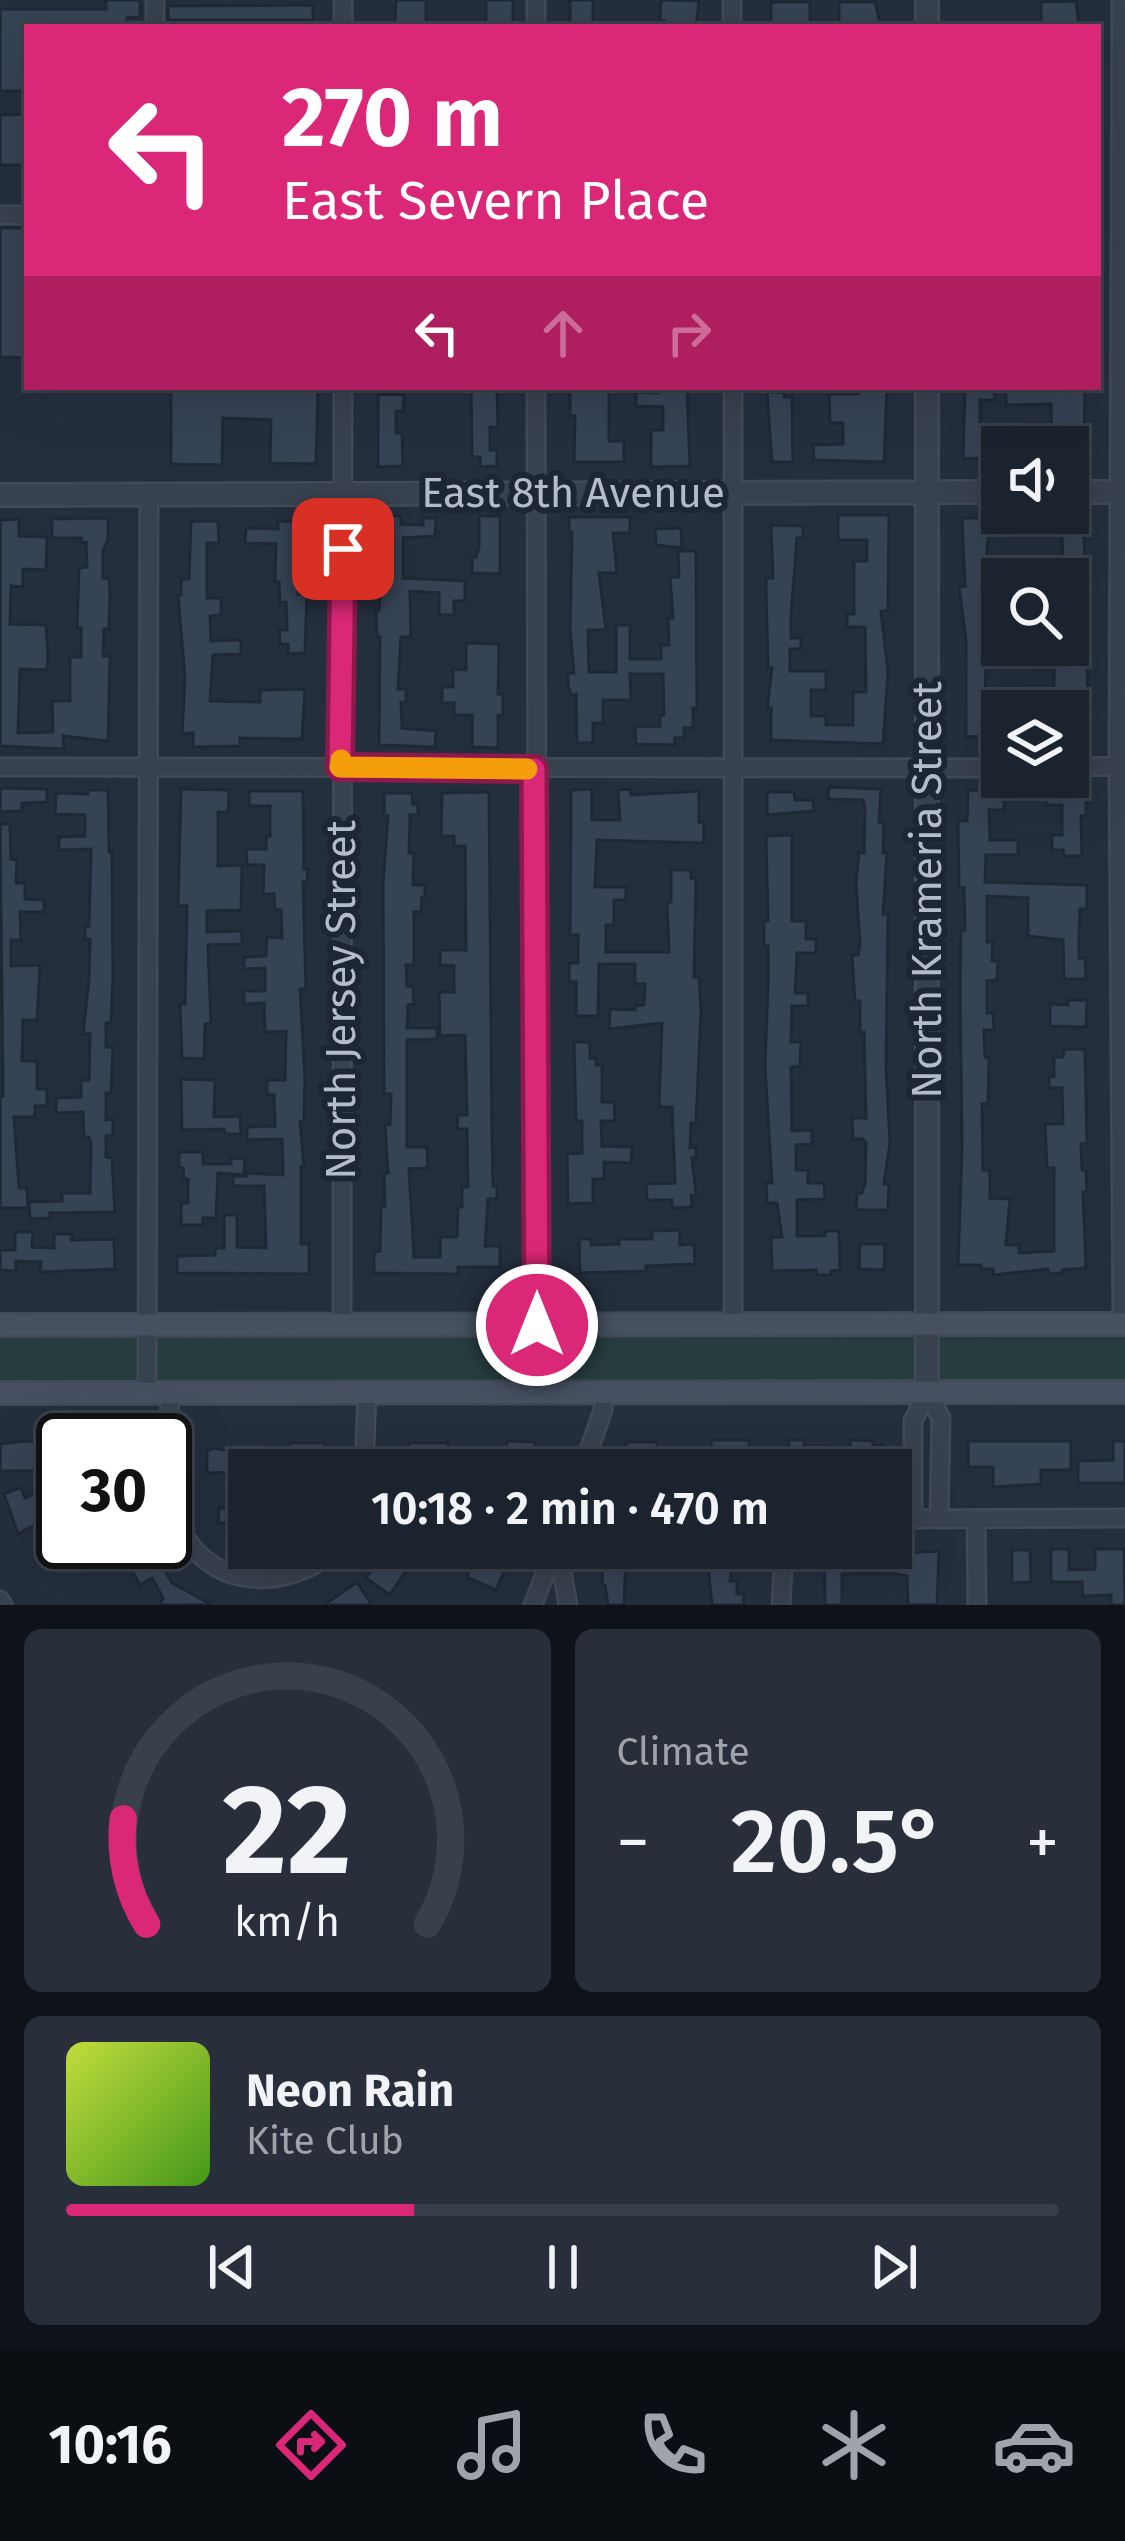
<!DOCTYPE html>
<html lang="en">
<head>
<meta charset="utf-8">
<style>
	body { margin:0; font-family:"Fira Sans",sans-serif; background:#282f3a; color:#f1f3f6; height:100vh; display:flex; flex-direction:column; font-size:45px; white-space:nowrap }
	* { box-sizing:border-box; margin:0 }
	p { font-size:39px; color:#a0a4aa }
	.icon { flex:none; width:66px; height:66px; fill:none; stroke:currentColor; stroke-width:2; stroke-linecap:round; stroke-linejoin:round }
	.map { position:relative; height:1605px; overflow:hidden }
	.panel { display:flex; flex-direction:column; gap:24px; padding:24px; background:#0f1319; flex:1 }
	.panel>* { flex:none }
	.guide { position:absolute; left:24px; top:24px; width:1077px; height:366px; border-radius:0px; box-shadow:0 12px 48px #0002,0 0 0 3px #39404a; background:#db2777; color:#fff; overflow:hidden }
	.tools { position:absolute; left:981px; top:426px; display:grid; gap:24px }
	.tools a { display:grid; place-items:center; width:108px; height:108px; border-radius:0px; background:#1b232e; box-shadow:0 12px 48px #0002,0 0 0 3px #39404a; font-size:60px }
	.speed { position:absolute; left:36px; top:1413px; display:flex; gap:24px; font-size:60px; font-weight:700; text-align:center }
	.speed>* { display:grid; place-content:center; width:156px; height:156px; border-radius:50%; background:#1b232e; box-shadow:0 12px 48px #0002,0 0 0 3px #39404a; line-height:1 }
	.speed .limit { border:6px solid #111; border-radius:18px; background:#fff; color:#111 }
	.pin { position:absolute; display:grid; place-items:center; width:102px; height:102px; color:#fff; margin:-51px; border-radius:24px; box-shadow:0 6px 18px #0006 }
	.me { position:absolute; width:132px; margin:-66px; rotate:0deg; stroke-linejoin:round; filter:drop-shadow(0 0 9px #0008) }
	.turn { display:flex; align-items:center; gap:42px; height:252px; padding:0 60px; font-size:54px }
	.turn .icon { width:156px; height:156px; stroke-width:2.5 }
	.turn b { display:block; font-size:84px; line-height:102px }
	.lanes { display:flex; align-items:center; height:114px; padding:0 60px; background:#0003; justify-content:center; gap:60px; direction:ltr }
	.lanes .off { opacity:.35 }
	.big { font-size:90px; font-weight:600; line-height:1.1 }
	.panel .card { flex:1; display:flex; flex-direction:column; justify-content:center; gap:18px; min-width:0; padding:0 42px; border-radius:18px; background:#282f3a }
	.panel .dial { align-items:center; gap:0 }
	.dial svg { height:312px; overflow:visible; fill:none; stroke:#39404a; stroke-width:7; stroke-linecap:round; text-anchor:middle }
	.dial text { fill:#f1f3f6; stroke:none }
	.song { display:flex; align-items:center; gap:36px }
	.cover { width:144px; height:144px; border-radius:18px; background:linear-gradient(135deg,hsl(70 70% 55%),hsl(100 70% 35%)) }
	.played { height:12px; border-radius:6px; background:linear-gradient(90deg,#db2777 35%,#39404a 35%) }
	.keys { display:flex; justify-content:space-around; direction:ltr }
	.heat { display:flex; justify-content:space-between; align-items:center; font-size:66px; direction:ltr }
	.panel .tiles { flex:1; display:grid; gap:24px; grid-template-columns:1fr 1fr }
	.card:last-child { grid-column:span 2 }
	.trip { position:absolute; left:228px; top:1449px; width:684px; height:120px; border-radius:0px; background:#1b232e; box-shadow:0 12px 48px #0002,0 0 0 3px #39404a; font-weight:600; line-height:120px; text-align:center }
	.dock { display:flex; height:192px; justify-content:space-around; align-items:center; background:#0b0e12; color:#a0a4aa }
	.dock .icon { width:84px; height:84px }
	.dock .active { color:#db2777 }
	.dock b { font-size:54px; color:#f1f3f6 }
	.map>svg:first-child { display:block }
	.green { fill:#263c3f }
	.building { fill:#364354; stroke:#1f2835; stroke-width:3 }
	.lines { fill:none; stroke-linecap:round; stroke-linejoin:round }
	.minor-casing { stroke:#414a57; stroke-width:21 }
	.tertiary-casing { stroke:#414a57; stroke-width:26 }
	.secondary-casing { stroke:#414a57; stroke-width:26 }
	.minor { stroke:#38414e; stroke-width:16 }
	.tertiary { stroke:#38414e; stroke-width:21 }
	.secondary { stroke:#465061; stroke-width:21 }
	.route-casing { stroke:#8e194d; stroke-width:30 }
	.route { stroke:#db2777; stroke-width:21 }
	.slow { stroke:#f59e0b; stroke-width:21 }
	.labels { text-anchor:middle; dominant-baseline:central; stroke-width:12; stroke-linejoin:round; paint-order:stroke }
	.street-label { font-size:42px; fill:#b4bcc9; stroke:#1d2633 }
</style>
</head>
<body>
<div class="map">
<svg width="1125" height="1605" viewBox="0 0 1125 1605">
	<rect width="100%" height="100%" fill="#242f3e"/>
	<path class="green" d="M1125 1332V1384L942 1382 937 1374 939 1335Z
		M0 1334 914 1335 917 1383 0 1386Z"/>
	<path class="building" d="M106 0H140V17L127 18V24L27 23V91H0V9H106Z
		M396 0H426V27H395Z
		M486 0H513V24L486 23Z
		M570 0H593V27H570Z
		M661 0 699 1 696 27H665V21H660Z
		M1076 1 1079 27H1041V2Z
		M771 2H810V27H771Z
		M839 2H875L881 27H839Z
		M313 5V20H168V6Z
		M27 114V165H0V115Z
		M0 228H27V358L0 357Z
		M171 387H318L316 464 270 463 271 420 223 418 222 465 171 464Z
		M471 387H497L498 427H490V450H497V466L480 467V457H472Z
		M570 387H609V441H624V462H574L575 416H570Z
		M658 387H687L690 466 651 467V430H663V407L636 406V392L658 393Z
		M858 387H887L884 462 814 460 813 445 843 444V423H830L829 394H858Z
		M965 387H994L995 400H980V440H987V458L963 459Z
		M1062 387H1085L1084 440H1089V463L1068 462V447H1052L1051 404 1006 405V391H1062Z
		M767 392H784V397H792L793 462H772Z
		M378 394 404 395 403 411H396V433H402L403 466 378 467Z
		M382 515 401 516V524L423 525V518H436L435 536 403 538V578L465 581V601H454V615H439V593L410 591 411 637H401L398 689H406V703L401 702 402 728 436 731 435 747 379 745 380 637H377L376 610H379L381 579Z
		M838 515H889L888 611H881L888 672 883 744 771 740V708H767L772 668H768L766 589V578H773L771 525 803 526V538H797L791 615V638H801V649H790V671H826V690H811V716H826V725H853V692H866L865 627H847V614H854V561H867V540H838Z
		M479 516H500V574L472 573V557H476L479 547Z
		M569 517H630V533H613L617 573H599L606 630H588L589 672H616V625H630V659H661V645H669L668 618H673L670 577H679L678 551H696L697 708H693V728H684V738H675V745L636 744 635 727 660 726V715H664L663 674H630L631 700H603V723H593V743H577L576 694 571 695 568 686V673H574L570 629 572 532H569Z
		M1061 517H1087L1088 533H1084L1089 743H1068V711H1054V668L1040 669 1039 660 986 662 985 706 991 736 966 737V641L959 587 965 586 962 518H990L985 576 986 625H995V651L1068 645V579H1064Z
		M108 518V540L103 550V578H109L110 595 109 629H104L103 656H110L108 741 63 736 64 749 0 746V520L19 519V536L47 537 46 570 23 569V587L11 586 10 624 46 625 48 656 47 670 20 669 18 733 53 732 52 701H70V657H81V628H77L79 568 87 567 86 542 81 543V538H52V519Z
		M191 521H218L219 543H207V598H221V615L210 616 211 641 241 640V654L213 655 210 701 260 702V690L305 689 302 739 240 738V746L193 747V733L182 734 185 678 178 595H181V579H189Z
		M278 521 302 522 298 594H307L305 653 288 654V644H280L279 630H287V626L286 602 280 603 279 582H275L276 544 245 543 246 528 278 529Z
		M681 528 682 548 656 545 655 529Z
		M466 643 499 644 498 694H503V715H498V748L472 747V715H454V703H442V687H453V669L466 670Z
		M829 787 881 789 879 823H884L883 853H887L883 914H888L886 1068 890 1143 884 1184H889L888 1210H856L857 1193H862L865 1183 866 1143 863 1139H853L852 1118H866L864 1032 860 1033V1001H855L852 955H858L860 944 856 883 859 852 864 853 865 809 863 800 828 799Z
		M0 788 47 789V802L22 803V811L0 812Z
		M181 789 229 790 228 812H218V866L242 865 241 910 207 911V932L242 931V944L208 945 211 1023 205 1024 204 1059 182 1058 180 1004H185L187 906H178Z
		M592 789V820H620L618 790 630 789 631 795 699 791V822H704V843L597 840 595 887H626V900H614V925H606V952H669L667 902H671V870H691V878H696L694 977H699L701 1011 696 1123H691L690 1148 696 1147V1158H692L696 1195H691L692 1207 672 1208V1200H647L646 1184 675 1183 672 1107H659L662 1023 609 1029 610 1009 635 1010V1006L644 1005 645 984H635V964H599L598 1016H576V982H569V963H578V935H570L571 790Z
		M1086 789V816H1081L1082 856H1064L1063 850H1052V835H1062V805H1046V790Z
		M88 790H108L109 852 112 851 113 980 111 1023H106V1047H113L111 1093H106V1120L113 1119V1135L106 1136V1157L112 1158 115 1212 50 1213V1218L30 1219 29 1202 62 1201V1193H90L91 1144 89 1137H84L83 1112 56 1113V1098L81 1097V1080H89L90 1034H83L89 979 90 939H85V926H89L91 849 59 850V837L85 836V815L55 814 56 793 88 794Z
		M968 790 1004 791V810H989L990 840H1018V855H986L985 882 1087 885V909H1080L1079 934V958H1085L1086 979H1064L1063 940 1028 936V898L987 896V942H993L992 961H998L997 980 987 981V1013H993L994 1030H984L985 1057H989L988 1104H982L983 1170H990V1198L1010 1199 1006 1245H1019V1253L1054 1251V1168H1047L1045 1124H1063L1062 1088H1049V1077H1054V1057H1063L1064 1049H1085L1087 1144H1081L1082 1170H1086L1087 1192H1083L1086 1268 1062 1270V1273L1048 1274V1269L993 1275V1269H981V1265H958L962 1148 960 987 961 930H965L964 888H959L958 821H967Z
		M249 791H303L304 869H308L307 882H303L306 989H300L305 1079 304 1121 300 1122 304 1167H301V1244H309V1274L177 1273V1256L215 1255V1248H224V1215H237V1247L266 1248 264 1186H233V1176H246V1173L283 1175 282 1139 247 1140V1127L275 1126 274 1095H267V1080H285L286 1031 265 1032 264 1003 244 1004V991H265V968L244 969V957L266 956 267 937 282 938 281 910H275L274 894H263L264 865H247L246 849H266V836H270V806H249Z
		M489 792 492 1138 493 1186H497V1199H488L485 1246H500V1267H458V1274L374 1273V1252L380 1251 381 1206H385L384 1173H388L385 1125H390L391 1094H384L383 885 388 816H384V793H412L413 804H418V815H410L409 853H414L413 885H425V897H422L421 912H414V965H406L407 986H413L414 1004 408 1005 407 1028H437V1039L407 1040V1147H427L428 1168 409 1169 414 1257H440V1237H457L458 1207H462V1187H468L467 1129H457L458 1115H467L465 1035 440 1036 439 992H454V966L440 965V950H466L465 846H454V836H441L442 793Z
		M767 792H794L795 800H813L814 811 767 815Z
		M0 824H10L11 859 17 860 16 883H25V899L44 900V912H20L21 940H11V966L40 965 37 1020H23L22 1061H37V1089H47V1106H35V1117H14L19 1188H27L28 1208H0V1096H3Z
		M792 835V921H806V939H816V953H797L795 993H808V1006H792L791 1042H801L800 1067H791L792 1131 812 1130V1144L796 1145V1170H808V1183H824L825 1199 797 1200V1236H825V1231H839L840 1270 831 1271V1275H817L816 1270 772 1271 771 1237H782L777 1203H767L766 1183H772L765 1066 768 984V946H764V921H768L766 836Z
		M1068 1000H1087L1086 1027 1050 1026V1004L1068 1005Z
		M574 1042H590V1058H596V1065H602V1102H614L615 1121H601L602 1146 632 1147 631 1163 604 1162V1179H593V1203L568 1204 567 1154 582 1153V1121H576Z
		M181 1079 215 1080 214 1117 240 1116 241 1134H225L224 1129 182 1130Z
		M179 1152H203V1164H231V1158L245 1159 244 1175 218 1173 216 1218H203V1225H181V1203H188V1179H184L183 1168H179Z
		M680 1230V1245L694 1244 695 1264 646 1266V1271L580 1273 579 1239H591V1245L619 1244V1239H652V1231Z
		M15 1232H33L32 1247 54 1248V1234H72L71 1240 114 1239 115 1269 40 1272 41 1262 16 1261V1271L0 1270V1250H15Z
		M860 1244H885L884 1270 859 1269Z
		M711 1440H749V1464H704V1450H711Z
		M788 1440H804V1446H826V1470H793Z
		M850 1440 873 1441V1445H883L882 1470H850Z
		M25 1441 59 1442 58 1471H0V1444Z
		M507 1441 535 1442V1454L544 1455 543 1470H520V1461H507Z
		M968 1441H1071V1470H1041V1484L993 1487V1467H968Z
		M1113 1441H1125V1483H1078V1461L1113 1460Z
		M626 1442H657V1462L627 1467Z
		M290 1443H325V1470H290Z
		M409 1443H448V1466H434V1459L409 1460Z
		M214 1448 245 1454V1472L207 1473V1451Z
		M21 1487 25 1498 36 1493 45 1519 18 1534 4 1494Z
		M234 1498 249 1499V1535L228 1534V1523H218L219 1508 234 1509Z
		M144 1542H149L172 1583 212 1605H160L163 1598 152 1578 140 1585 123 1554Z
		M387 1548H415L405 1563 409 1566 390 1595 366 1578Z
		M480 1548 513 1551 496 1590 467 1577Z
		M687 1548H735L730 1581H737V1594H744V1605H712L707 1558 686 1555Z
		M855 1549V1556L939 1551 937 1605H908L907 1576 892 1573 842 1574V1605H825L824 1550Z
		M1051 1549H1069V1570L1095 1569V1549H1124L1125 1605H1111V1595L1083 1596 1082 1582H1051Z
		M1012 1550H1030L1031 1582 1012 1583Z
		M603 1554H626L624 1605H608L605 1585H602Z
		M357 1582 372 1605H324Z"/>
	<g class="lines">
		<g class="minor-casing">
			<path id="minor" d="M155 0V27
				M732 0V27
				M1121 0 1118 766 1122 1324
				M343 27V0
				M536 27V0
				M0 215H27
				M536 387 538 1392
				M733 387V1324
				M0 767 1002 768
				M1068 767 1125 766
				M342 1325 343 387
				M147 1393 149 493
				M170 1393C170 1430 161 1476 174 1513 200 1590 283 1596 339 1548
				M364 1470 367 1392
				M582 1470 603 1410 604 1392
				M891 1519 1125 1518
				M913 1519V1421L927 1393 941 1418 939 1519
				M976 1519 977 1605
				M558 1548 568 1605
				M0 1600 3 1605
				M533 1605 555 1548
				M781 1605 784 1548"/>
		</g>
		<g class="tertiary-casing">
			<path id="tertiary" d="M927 27V0
				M927 387V1393
				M1068 492H1125
				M0 495 1002 492"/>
		</g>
		<g class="secondary-casing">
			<path id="secondary" d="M0 1325 1125 1324
				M0 1393 1125 1392"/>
		</g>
		<use href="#minor" class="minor"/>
		<use href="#tertiary" class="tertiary"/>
		<use href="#secondary" class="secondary"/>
	</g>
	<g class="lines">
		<g class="route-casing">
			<path id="route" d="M343 549 340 767 534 769 537 1325"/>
		</g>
		<use href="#route" class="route"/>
		<path class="slow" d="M341 760 340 767 527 769"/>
	</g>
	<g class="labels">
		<g class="street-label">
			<text x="573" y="493">East 8th Avenue</text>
			<text transform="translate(927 890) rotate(-90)">North Krameria Street</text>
			<text transform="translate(341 1000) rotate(-90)">North Jersey Street</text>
		</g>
	</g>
</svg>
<div class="tools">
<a><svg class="icon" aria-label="sound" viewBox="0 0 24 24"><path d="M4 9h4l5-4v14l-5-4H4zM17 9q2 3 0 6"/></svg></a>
<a><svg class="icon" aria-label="search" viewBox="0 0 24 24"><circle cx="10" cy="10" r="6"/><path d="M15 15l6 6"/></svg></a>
<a><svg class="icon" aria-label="layers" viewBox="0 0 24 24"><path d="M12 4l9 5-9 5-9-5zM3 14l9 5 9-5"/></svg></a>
</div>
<div class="speed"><div class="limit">30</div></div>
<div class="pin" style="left:343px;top:549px;background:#d93025"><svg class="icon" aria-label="arrive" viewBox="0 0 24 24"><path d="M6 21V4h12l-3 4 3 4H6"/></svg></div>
<svg class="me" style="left:537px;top:1325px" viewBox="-20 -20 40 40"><circle r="17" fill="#db2777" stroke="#fff" stroke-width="3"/><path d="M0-11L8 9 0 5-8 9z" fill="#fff"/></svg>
<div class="trip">10:18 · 2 min · 470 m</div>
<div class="guide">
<div class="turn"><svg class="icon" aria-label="left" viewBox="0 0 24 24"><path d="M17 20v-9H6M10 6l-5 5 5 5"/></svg><div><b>270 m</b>East Severn Place</div></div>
<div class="lanes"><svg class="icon" aria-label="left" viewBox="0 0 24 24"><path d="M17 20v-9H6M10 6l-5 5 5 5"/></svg><svg class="icon off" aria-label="ahead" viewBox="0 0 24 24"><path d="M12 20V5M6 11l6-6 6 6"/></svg><svg class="icon off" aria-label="right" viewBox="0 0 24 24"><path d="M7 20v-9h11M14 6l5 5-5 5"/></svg></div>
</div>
</div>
<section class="panel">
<div class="tiles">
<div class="card dial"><svg viewBox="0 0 100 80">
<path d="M14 69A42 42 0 1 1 86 69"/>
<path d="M14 69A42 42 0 0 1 8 42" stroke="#db2777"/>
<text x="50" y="56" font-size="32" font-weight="700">22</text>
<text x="50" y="72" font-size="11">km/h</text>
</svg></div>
<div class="card"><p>Climate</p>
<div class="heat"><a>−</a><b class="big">20.5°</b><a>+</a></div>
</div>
<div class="card">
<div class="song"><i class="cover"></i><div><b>Neon Rain</b><p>Kite Club</p></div></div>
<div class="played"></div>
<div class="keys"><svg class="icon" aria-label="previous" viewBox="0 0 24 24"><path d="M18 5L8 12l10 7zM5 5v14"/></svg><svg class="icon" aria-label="pause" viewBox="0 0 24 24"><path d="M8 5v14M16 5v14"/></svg><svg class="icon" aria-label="next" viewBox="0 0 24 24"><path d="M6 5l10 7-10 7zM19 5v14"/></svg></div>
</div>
</div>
</section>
<nav class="dock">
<b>10:16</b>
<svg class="icon active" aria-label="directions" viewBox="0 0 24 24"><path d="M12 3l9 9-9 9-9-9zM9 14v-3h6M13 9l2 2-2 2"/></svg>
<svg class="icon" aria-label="music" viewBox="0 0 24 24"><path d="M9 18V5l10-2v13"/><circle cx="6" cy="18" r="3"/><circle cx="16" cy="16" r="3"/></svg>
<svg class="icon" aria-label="phone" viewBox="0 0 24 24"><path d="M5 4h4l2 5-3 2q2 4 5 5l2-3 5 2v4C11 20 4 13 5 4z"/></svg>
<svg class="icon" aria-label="climate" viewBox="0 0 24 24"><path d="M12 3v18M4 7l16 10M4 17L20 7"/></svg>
<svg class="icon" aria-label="car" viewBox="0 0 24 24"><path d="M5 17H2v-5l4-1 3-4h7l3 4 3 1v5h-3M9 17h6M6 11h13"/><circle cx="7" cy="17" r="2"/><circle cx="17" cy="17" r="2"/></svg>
</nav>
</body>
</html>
